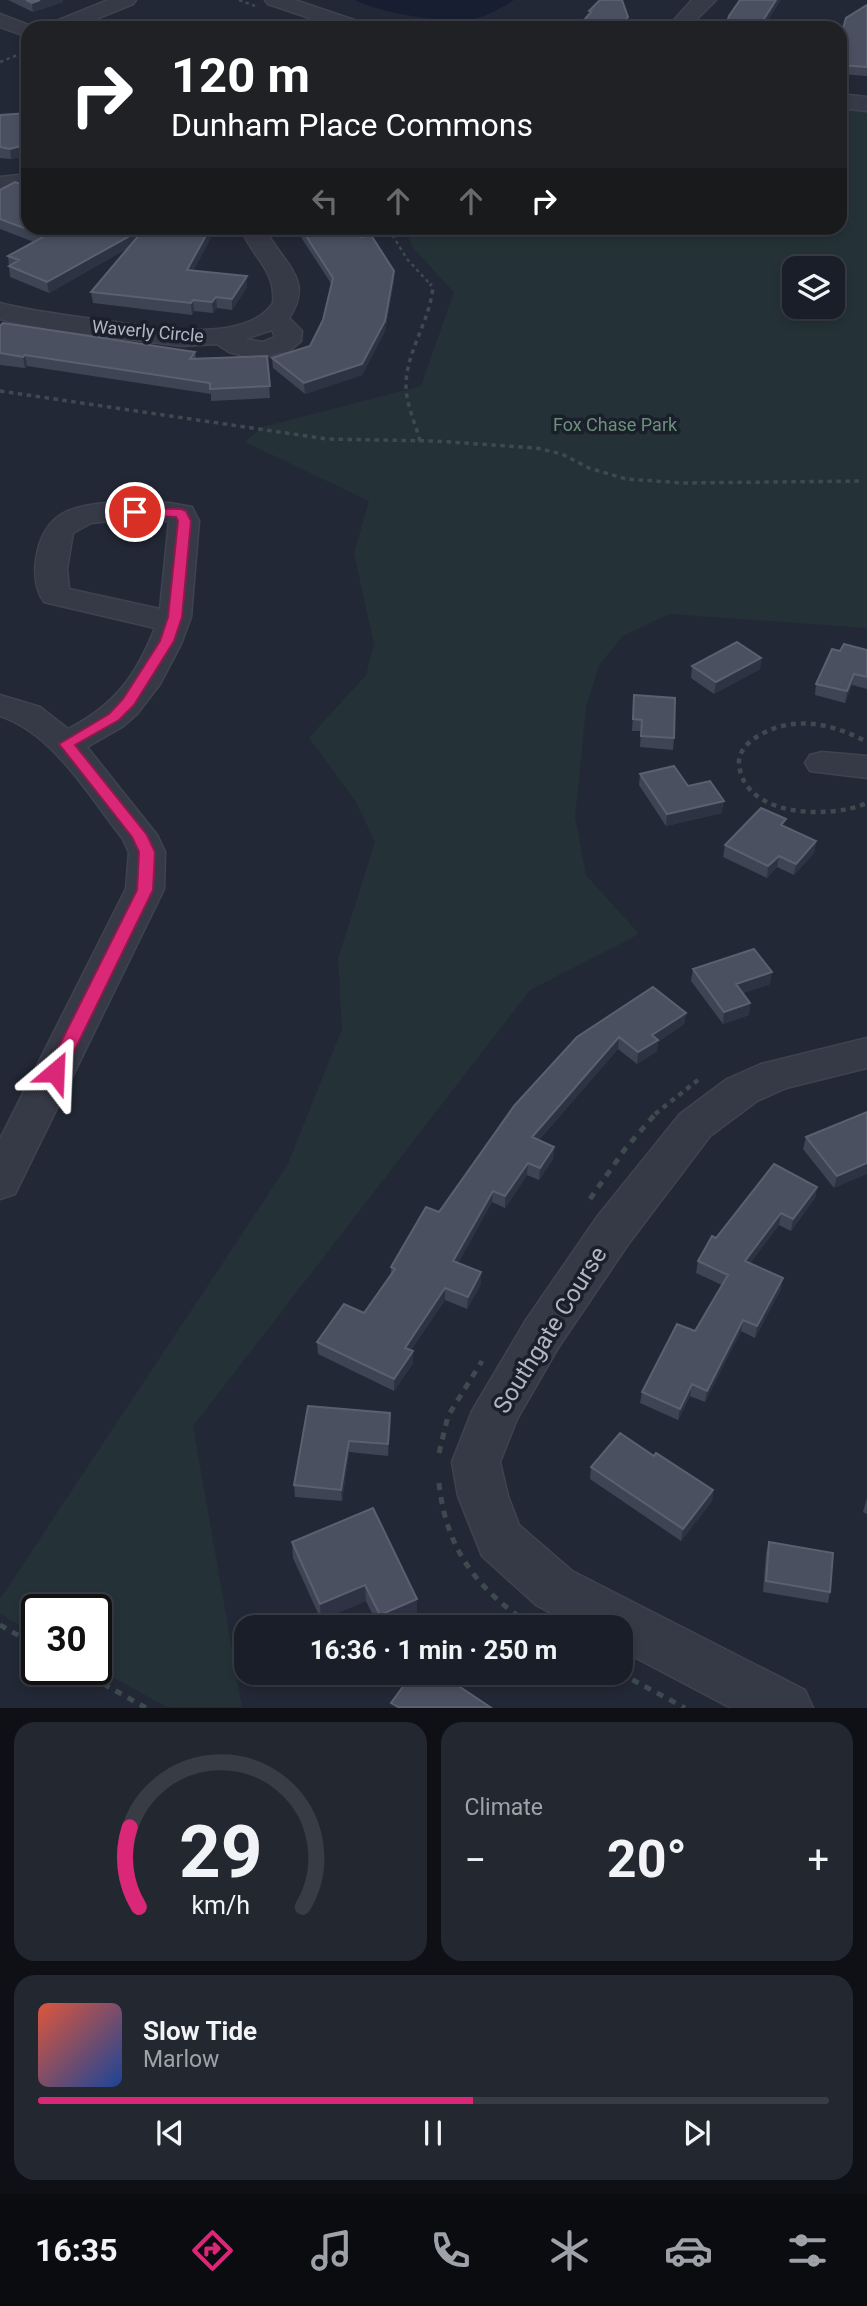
<!DOCTYPE html>
<html lang="en">
<head>
<meta charset="utf-8">
<style>
	body { margin:0; font-family:Roboto,sans-serif; background:#232730; color:#f1f3f6; height:100vh; display:flex; flex-direction:column; font-size:26px; white-space:nowrap }
	* { box-sizing:border-box; margin:0 }
	p { font-size:23px; color:#9fa2a8 }
	.icon { flex:none; width:38px; height:38px; fill:none; stroke:currentColor; stroke-width:2; stroke-linecap:round; stroke-linejoin:round }
	.map { position:relative; height:1708px; overflow:hidden }
	.side { display:flex; flex-direction:column; gap:14px; padding:14px; background:#0e1016; flex:1 }
	.side>* { flex:none }
	.top-card { position:absolute; left:21px; top:21px; width:826px; height:214px; border-radius:21px; box-shadow:0 4px 10px #0003,0 0 0 2px #383c45; background:#202124; color:#fff; overflow:hidden }
	.fabs { position:absolute; left:782px; top:256px; display:grid; gap:14px }
	.fabs a { display:grid; place-items:center; width:63px; height:63px; border-radius:14px; background:#1a1e28; box-shadow:0 4px 10px #0003,0 0 0 2px #383c45; font-size:35px }
	.speed { position:absolute; left:21px; top:1594px; display:flex; gap:14px; font-size:35px; font-weight:700; text-align:center }
	.speed>* { display:grid; place-content:center; width:91px; height:91px; border-radius:50%; background:#1a1e28; box-shadow:0 4px 10px #0003,0 0 0 2px #383c45; line-height:1 }
	.speed .limit { border:4px solid #111; border-radius:10px; background:#fff; color:#111 }
	.pin { position:absolute; display:grid; place-items:center; width:60px; height:60px; color:#fff; margin:-30px; border:4px solid #fff; border-radius:50%; box-shadow:0 2px 7px #0007 }
	.me { position:absolute; width:77px; margin:-38px; rotate:26deg; stroke-linejoin:round; filter:drop-shadow(0 0 5px #0008) }
	.turn { display:flex; align-items:center; gap:24px; height:147px; padding:0 35px; font-size:32px }
	.turn .icon { width:91px; height:91px; stroke-width:2.5 }
	.turn b { display:block; font-size:49px; line-height:60px }
	.lanes { display:flex; align-items:center; height:66px; padding:0 35px; background:#0003; justify-content:center; gap:35px; direction:ltr }
	.lanes .off { opacity:.35 }
	.big { font-size:52px; font-weight:700; line-height:1.1 }
	.side .widget { flex:1; display:flex; flex-direction:column; justify-content:center; gap:10px; min-width:0; padding:0 24px; border-radius:21px; background:#232730 }
	.side .dial { align-items:center; gap:0 }
	.dial svg { height:182px; overflow:visible; fill:none; stroke:#383c45; stroke-width:7; stroke-linecap:round; text-anchor:middle }
	.dial text { fill:#f1f3f6; stroke:none }
	.song { display:flex; align-items:center; gap:21px }
	.cover { width:84px; height:84px; border-radius:10px; background:linear-gradient(135deg,hsl(10 70% 55%),hsl(220 70% 35%)) }
	.played { height:7px; border-radius:4px; background:linear-gradient(90deg,#db2777 55%,#383c45 55%) }
	.keys { display:flex; justify-content:space-around; direction:ltr }
	.heat { display:flex; justify-content:space-between; align-items:center; font-size:38px; direction:ltr }
	.side .tiles { flex:1; display:grid; gap:14px; grid-template-columns:1fr 1fr }
	.widget:last-child { grid-column:span 2 }
	.trip { position:absolute; left:234px; top:1615px; width:399px; height:70px; border-radius:21px; background:#1a1e28; box-shadow:0 4px 10px #0003,0 0 0 2px #383c45; font-weight:700; line-height:70px; text-align:center }
	.tabs { display:flex; height:112px; justify-content:space-around; align-items:center; background:#0a0c10; color:#9fa2a8 }
	.tabs .icon { width:49px; height:49px }
	.tabs .active { color:#db2777 }
	.tabs b { font-size:32px; color:#f1f3f6 }
	.map>svg:first-child { display:block }
	.green { fill:#243237; fill-rule:evenodd }
	.water { fill:#171e32 }
	.lines { fill:none; stroke-linecap:round; stroke-linejoin:round }
	.minor-casing { stroke:#3f4350; stroke-width:3 }
	.path-far3 { stroke:#3d4b4f; stroke-width:2.5; stroke-dasharray:3.5 3.5; stroke-linecap:butt }
	.path-far2 { stroke:#3d4b4f; stroke-width:3.5; stroke-dasharray:4.5 4.5; stroke-linecap:butt }
	.path-far1 { stroke:#3d4b4f; stroke-width:4.5; stroke-dasharray:5 5; stroke-linecap:butt }
	.path { stroke:#3d4b4f; stroke-width:5; stroke-dasharray:7 7; stroke-linecap:butt }
	.minor { fill:#363a46; fill-rule:evenodd }
	.wall { fill:#3e4454 }
	.shaded-wall { fill:#2e3343 }
	.building { fill:#4a5060; stroke:#5a6070; stroke-width:2 }
	.route { fill:#db2777; stroke:#8e194d; stroke-width:2 }
	.labels { text-anchor:middle; dominant-baseline:central; stroke-width:7; stroke-linejoin:round; paint-order:stroke }
	.far-street-label { font-size:18px; fill:#b0b5c3; stroke:#1b1f2b }
	.far-park-label { font-size:18px; fill:#6a9179; stroke:#1b1f2b }
	.near-street-label { font-size:24px; fill:#b0b5c3; stroke:#1b1f2b }
</style>
</head>
<body>
<div class="map">
<svg width="867" height="1708" viewBox="0 0 867 1708">
	<rect width="100%" height="100%" fill="#232836"/>
	<path class="green" d="M840 108 867 112V628L669 614 623 636 599 665 586 707 575 817 586 875 639 934 530 990 193 1426 242 1707H167L96 1668V1610H37V1635L0 1614V1599L287 1166 342 1029 338 959 375 842 355 800 309 738 366 675 374 644 354 553 369 501 245 442 263 427 421 386 454 292 414 249 406 233 410 228H840ZM794 268H833V306H794Z"/>
	<path class="water" d="M355 0H514C501 8 489 15 474 19 447 24 380 13 355 0Z"/>
	<g class="lines">
		<g class="minor-casing">
			<path id="minor" d="M108 0H136L133 4 74 28H46L49 24Z
				M265 0H295L366 24 369 28H339L268 4Z
				M692 0H716L688 28H667Z
				M0 14 36 28H28V37L0 27Z
				M840 94 867 97V111L840 108Z
				M28 174V188L0 191V177Z
				M241 228H265C280 262 316 278 289 318L302 331 301 341 289 351 255 359 229 352 217 344 182 346 32 327 0 319V303C35 312 71 316 107 321 150 326 244 346 273 303 276 269 252 258 241 228ZM272 330 275 337 263 342 245 339Z
				M120 502 169 503 192 507 199 521 191 617 181 644 160 684 137 714 122 727 87 747 157 835 165 852 164 889 15 1194 0 1199V1139L126 889 129 852 123 839C89 796 54 734 0 716V695L40 707 68 729C115 705 136 676 155 628L44 602C35 589 34 575 36 560 43 509 75 505 120 502ZM120 520 169 521 160 609 69 589 67 569 73 533 91 523Z
				M822 752 867 756V778L810 771 805 763 810 755Z
				M867 1038V1068L786 1088 757 1101 710 1136 629 1243 558 1348 517 1419 500 1462 508 1496 519 1525 572 1571 805 1690 813 1708H731L621 1650V1628H579L536 1605 482 1556 458 1496 452 1462 472 1411 526 1320 597 1217 680 1114 727 1079 761 1064Z"/>
		</g>
		<path class="path-far3" d="M239 0 255 6
			M380 21 406 28
			M0 62 25 52
			M395 228 393 236 407 259 431 285"/>
		<path class="path-far2" d="M0 391 327 439 435 441 536 448 562 454 589 468 626 479 683 483 863 481
			M420 441C415 422 405 402 406 382 408 349 430 320 433 287L430 284"/>
		<path class="path-far1" d="M863 740C828 722 790 715 755 738 747 743 738 753 739 764 744 818 831 819 867 803
			M655 1114 698 1080"/>
		<path class="path" d="M590 1199 625 1149 657 1112
			M439 1453 448 1416 482 1361
			M439 1483C446 1551 479 1592 536 1628
			M0 1625 37 1646
			M79 1670 146 1708
			M620 1673 685 1708"/>
		<use href="#minor" class="minor"/>
	</g>
	<path class="wall" d="M8 0H63V2L33 12Z
		M867 5V76L840 74V39Z
		M28 113V155L11 159 0 158V115Z
		M0 190 28 228 215 230 193 271 247 287 232 310 217 308 213 313 194 311 192 315 93 303 91 292 128 248 49 293 10 277 8 256 34 242 0 229Z
		M295 228H355L361 237 394 271V281L385 331 362 375 305 394 273 368 272 358 310 346 323 320 332 285Z
		M0 326 195 352 196 358 267 356 270 398 211 401V394L27 366 25 368 0 365Z
		M867 650V689L852 685 845 703 815 695 816 684 840 651Z
		M761 658 760 669 714 694 691 678 692 666Z
		M634 695 674 738 673 750 640 747 641 731H632Z
		M640 774 688 786 722 813 666 826 639 785Z
		M785 826 816 841 814 853 794 875 777 867 767 878 723 857 725 845Z
		M693 969 770 984 743 993 750 1003 749 1015 723 1024 691 981Z
		M686 1013 684 1024 658 1042 657 1051 637 1064 618 1049 539 1140 554 1147 553 1159 539 1180 527 1175 505 1208 492 1202 458 1263 481 1272V1284L467 1309 445 1300 411 1350 413 1363 394 1391 318 1354 317 1342 364 1313 391 1274V1267L439 1212 577 1037Z
		M867 1112 834 1188 803 1149 806 1137Z
		M817 1187 815 1198 791 1231 779 1225 750 1263 781 1289 755 1338 741 1331 705 1402 690 1396 678 1420 640 1403 642 1392 695 1331 722 1285 696 1273 698 1261 716 1238Z
		M308 1406 390 1413 388 1456 349 1452 342 1501 295 1497 294 1485Z
		M654 1456 713 1490 712 1501 681 1541 590 1479 591 1467Z
		M867 1498V1514L863 1512Z
		M292 1542 417 1615 389 1628H379L366 1601 321 1620 293 1558Z
		M769 1542 830 1592 828 1603 763 1592 766 1553Z"/>
	<path class="shaded-wall" d="M40 0H63V2L33 12 32 3Z
		M776 0H781L763 28H758Z
		M628 17V26L626 28H618Z
		M28 144V155L11 159 10 149Z
		M144 228 147 237 49 293 47 282Z
		M210 228H215V230L188 281 187 270Z
		M394 271V281L385 331 362 375 305 394 304 383Z
		M247 276V287L232 310V299Z
		M216 297 217 308 213 313 212 302Z
		M193 300 194 311 192 315 191 303Z
		M25 355 27 366 25 368 23 357Z
		M761 658 760 669 714 694 716 682Z
		M854 674 852 685 845 703 847 691Z
		M724 801 722 813 666 826 667 814Z
		M816 841 814 853 794 875 796 864Z
		M779 856 777 867 767 878 768 866Z
		M772 972 770 984 734 996 736 984Z
		M750 1003 749 1015 723 1024 724 1012Z
		M686 1013 684 1024 658 1042 657 1051 637 1064 638 1052 652 1035Z
		M619 1037 618 1049 531 1149 532 1137Z
		M554 1147 553 1159 539 1180 540 1168Z
		M528 1163 527 1175 505 1208V1196Z
		M867 1163V1174L834 1188 837 1176Z
		M817 1187 815 1198 791 1231 793 1219Z
		M493 1191 492 1202 453 1273V1261Z
		M781 1213 779 1225 743 1273 745 1261Z
		M481 1272V1284L467 1309 468 1297Z
		M783 1278 781 1289 755 1338 757 1326Z
		M445 1288V1300L405 1359V1348Z
		M743 1320 741 1331 705 1402 707 1391Z
		M413 1351V1363L394 1391V1379Z
		M692 1384 690 1396 678 1420 680 1409Z
		M390 1413 391 1425 388 1456V1444Z
		M349 1441V1452L342 1501 341 1490Z
		M713 1490 712 1501 681 1541 683 1529Z
		M365 1585 366 1601 321 1620 320 1604Z
		M417 1599V1615L389 1628H380V1615Z"/>
	<path class="building" d="M26 0H40L32 3Z
		M600 0H622L628 17 618 28H585L586 27 579 26 591 12 589 11Z
		M740 0H776L758 28H725L729 16Z
		M867 5V67L840 65V39L846 18Z
		M28 113V144L10 149 0 147V115Z
		M15 182 28 187V228H144L47 282 9 266 19 260 8 256 45 236 0 219V190Z
		M145 228H210L187 270 247 276 232 299 216 297 212 302 193 300 191 303 91 292Z
		M301 228H355L361 237 371 235 394 271 385 321 362 364 304 383 272 358 310 346 323 320 333 278Z
		M3 323 195 352 190 359 267 356 270 386 210 389V383L25 355 23 357 0 353V326Z
		M737 642 761 658 716 682 692 666Z
		M844 644 867 650V677L854 674 847 691 816 684 832 649 840 651Z
		M634 695 675 698 674 738 641 736 642 720 633 719Z
		M674 766 688 786 710 781 724 801 667 814 640 774Z
		M761 808 786 819 781 825 816 841 796 864 779 856 768 866 725 845Z
		M754 949 772 972 736 984 750 1003 724 1012 693 969Z
		M653 987 686 1013 652 1035 658 1040 638 1052 619 1037 532 1137 554 1147 540 1168 528 1163 505 1196 493 1191 453 1261 481 1272 468 1297 445 1288 405 1348 413 1351 394 1379 317 1342 344 1304 364 1313 395 1269 391 1267 426 1207 439 1212 514 1106 577 1037Z
		M867 1112V1163L837 1176 806 1137Z
		M774 1164 817 1187 793 1219 781 1213 745 1261 783 1278 757 1326 743 1320 707 1391 692 1384 680 1409 642 1392 677 1324 695 1331 728 1275 698 1261 712 1236 716 1238Z
		M308 1406 390 1413 388 1444 349 1441 341 1490 294 1485Z
		M620 1433 654 1456 656 1453 713 1490 683 1529 591 1467Z
		M373 1508 417 1599 380 1615 365 1585 320 1604 292 1542Z
		M769 1542 833 1553 830 1592 766 1581Z
		M413 1673H439L490 1707H398L391 1703Z"/>
	<path class="route" d="M135 508 181 509 186 511 191 521 182 617 174 641 134 705 119 720 75 745 147 835 155 852 153 890 64 1072 62 1077H49L46 1072 137 890 139 852 132 837 59 744 109 714 123 699 160 641 168 617 178 521 176 517 130 515V509Z"/>
	<g class="labels">
		<g class="far-street-label">
			<text transform="translate(148 331) rotate(5)">Waverly Circle</text>
		</g>
		<g class="far-park-label">
			<text x="615" y="424">Fox Chase Park</text>
		</g>
		<g class="near-street-label">
			<text transform="translate(550 1330) rotate(-58)">Southgate Course</text>
		</g>
	</g>
</svg>
<div class="fabs">
<a><svg class="icon" aria-label="layers" viewBox="0 0 24 24"><path d="M12 4l9 5-9 5-9-5zM3 14l9 5 9-5"/></svg></a>
</div>
<div class="speed"><div class="limit">30</div></div>
<div class="pin" style="left:135px;top:512px;background:#d93025"><svg class="icon" aria-label="arrive" viewBox="0 0 24 24"><path d="M6 21V4h12l-3 4 3 4H6"/></svg></div>
<svg class="me" style="left:55px;top:1072px" viewBox="-20 -20 40 40"><path d="M0-17L14 15 0 8-14 15z" fill="#db2777" stroke="#fff" stroke-width="4"/></svg>
<div class="trip">16:36 · 1 min · 250 m</div>
<div class="top-card">
<div class="turn"><svg class="icon" aria-label="right" viewBox="0 0 24 24"><path d="M7 20v-9h11M14 6l5 5-5 5"/></svg><div><b>120 m</b>Dunham Place Commons</div></div>
<div class="lanes"><svg class="icon off" aria-label="left" viewBox="0 0 24 24"><path d="M17 20v-9H6M10 6l-5 5 5 5"/></svg><svg class="icon off" aria-label="ahead" viewBox="0 0 24 24"><path d="M12 20V5M6 11l6-6 6 6"/></svg><svg class="icon off" aria-label="ahead" viewBox="0 0 24 24"><path d="M12 20V5M6 11l6-6 6 6"/></svg><svg class="icon" aria-label="right" viewBox="0 0 24 24"><path d="M7 20v-9h11M14 6l5 5-5 5"/></svg></div>
</div>
</div>
<section class="side">
<div class="tiles">
<div class="widget dial"><svg viewBox="0 0 100 80">
<path d="M14 69A42 42 0 1 1 86 69"/>
<path d="M14 69A42 42 0 0 1 10 34" stroke="#db2777"/>
<text x="50" y="56" font-size="32" font-weight="700">29</text>
<text x="50" y="72" font-size="11">km/h</text>
</svg></div>
<div class="widget"><p>Climate</p>
<div class="heat"><a>−</a><b class="big">20°</b><a>+</a></div>
</div>
<div class="widget">
<div class="song"><i class="cover"></i><div><b>Slow Tide</b><p>Marlow</p></div></div>
<div class="played"></div>
<div class="keys"><svg class="icon" aria-label="previous" viewBox="0 0 24 24"><path d="M18 5L8 12l10 7zM5 5v14"/></svg><svg class="icon" aria-label="pause" viewBox="0 0 24 24"><path d="M8 5v14M16 5v14"/></svg><svg class="icon" aria-label="next" viewBox="0 0 24 24"><path d="M6 5l10 7-10 7zM19 5v14"/></svg></div>
</div>
</div>
</section>
<nav class="tabs">
<b>16:35</b>
<svg class="icon active" aria-label="directions" viewBox="0 0 24 24"><path d="M12 3l9 9-9 9-9-9zM9 14v-3h6M13 9l2 2-2 2"/></svg>
<svg class="icon" aria-label="music" viewBox="0 0 24 24"><path d="M9 18V5l10-2v13"/><circle cx="6" cy="18" r="3"/><circle cx="16" cy="16" r="3"/></svg>
<svg class="icon" aria-label="phone" viewBox="0 0 24 24"><path d="M5 4h4l2 5-3 2q2 4 5 5l2-3 5 2v4C11 20 4 13 5 4z"/></svg>
<svg class="icon" aria-label="climate" viewBox="0 0 24 24"><path d="M12 3v18M4 7l16 10M4 17L20 7"/></svg>
<svg class="icon" aria-label="car" viewBox="0 0 24 24"><path d="M5 17H2v-5l4-1 3-4h7l3 4 3 1v5h-3M9 17h6M6 11h13"/><circle cx="7" cy="17" r="2"/><circle cx="17" cy="17" r="2"/></svg>
<svg class="icon" aria-label="filters" viewBox="0 0 24 24"><path d="M4 7h16M4 17h16"/><circle cx="9" cy="7" r="2"/><circle cx="15" cy="17" r="2"/></svg>
</nav>
</body>
</html>
